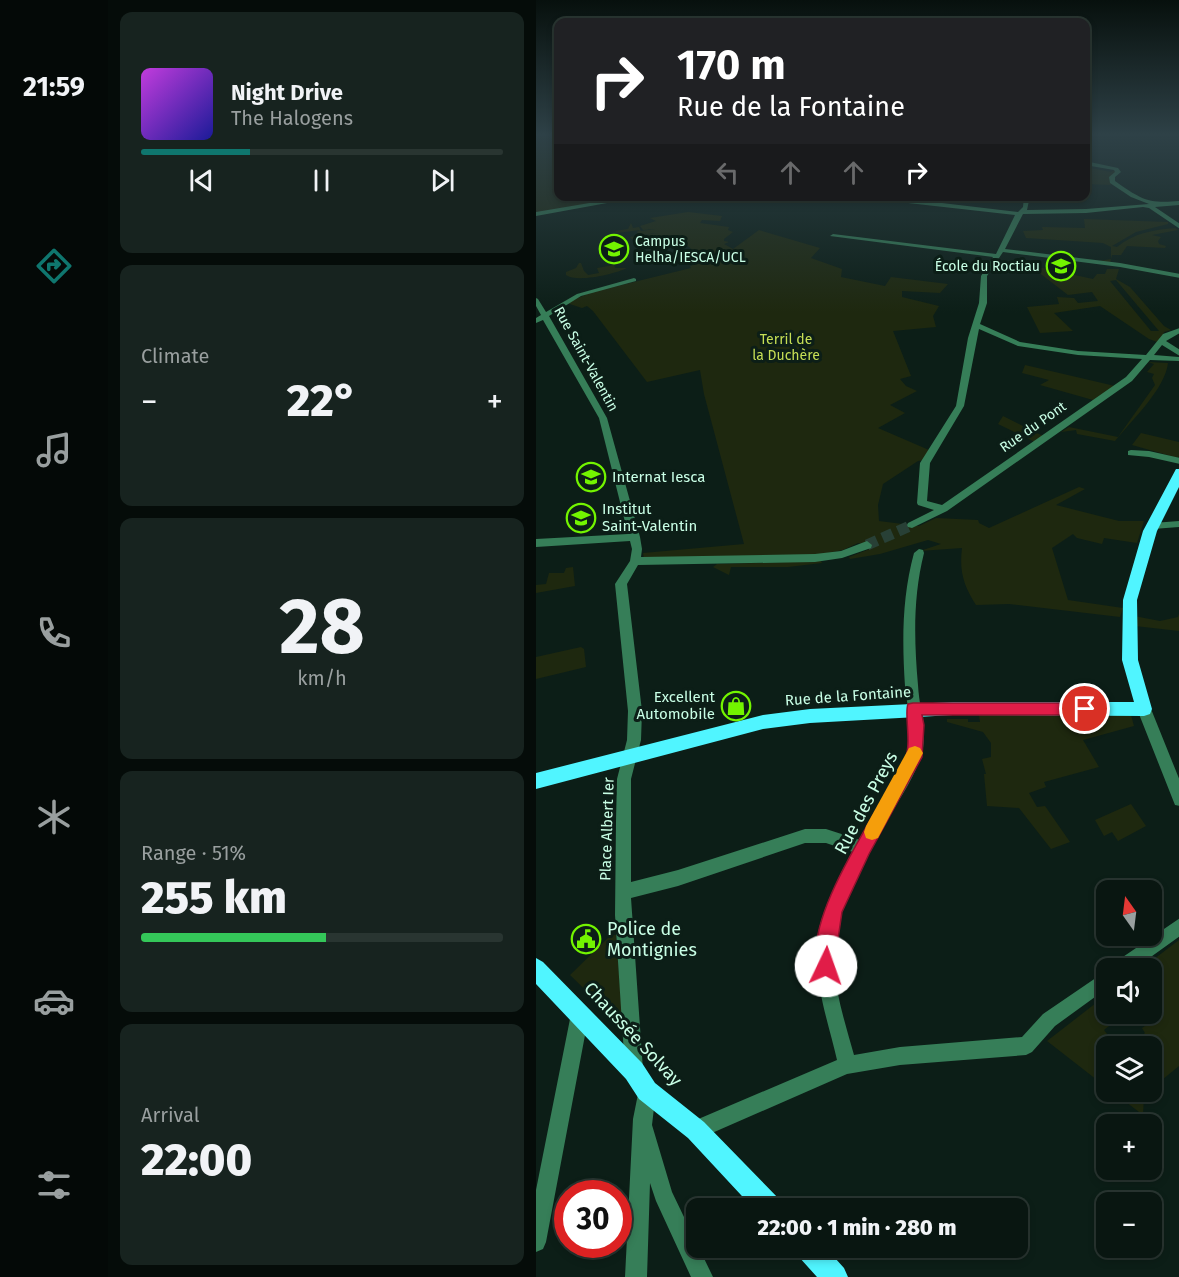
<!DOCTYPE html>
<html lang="en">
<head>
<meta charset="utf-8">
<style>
	body { margin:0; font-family:"Fira Sans",sans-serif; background:#17231f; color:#f1f3f6; height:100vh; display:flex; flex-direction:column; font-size:22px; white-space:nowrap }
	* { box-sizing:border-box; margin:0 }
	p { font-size:20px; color:#999f9f }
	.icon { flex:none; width:33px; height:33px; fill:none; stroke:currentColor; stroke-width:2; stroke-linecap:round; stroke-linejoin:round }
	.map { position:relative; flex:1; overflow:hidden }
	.panel { display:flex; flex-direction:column; gap:12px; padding:12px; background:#050c09; width:428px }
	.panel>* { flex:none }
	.banner { position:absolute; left:18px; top:18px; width:536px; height:183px; border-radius:12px; box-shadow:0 3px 9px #0003,0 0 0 2px #293531; background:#202124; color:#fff; overflow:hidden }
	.needle { width:39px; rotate:346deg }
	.buttons { position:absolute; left:560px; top:880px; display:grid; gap:12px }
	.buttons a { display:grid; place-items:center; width:66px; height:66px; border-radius:12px; background:#091611; box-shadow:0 3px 9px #0003,0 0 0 2px #293531; font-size:30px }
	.speed { position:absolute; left:18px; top:1180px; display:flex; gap:12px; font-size:30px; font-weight:700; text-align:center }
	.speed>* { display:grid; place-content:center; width:78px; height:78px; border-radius:50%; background:#091611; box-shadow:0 3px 9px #0003,0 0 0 2px #293531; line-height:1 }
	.speed .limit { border:9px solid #d22; background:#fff; color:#111 }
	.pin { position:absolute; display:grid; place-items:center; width:51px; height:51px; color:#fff; margin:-26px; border:3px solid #fff; border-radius:50%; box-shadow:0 2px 6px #0007 }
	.me { position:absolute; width:66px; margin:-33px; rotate:3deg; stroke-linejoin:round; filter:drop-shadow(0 0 4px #0008) }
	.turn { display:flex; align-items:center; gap:21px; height:126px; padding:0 24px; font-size:27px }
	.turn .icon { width:78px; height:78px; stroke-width:2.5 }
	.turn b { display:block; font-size:42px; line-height:51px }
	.lanes { display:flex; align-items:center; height:57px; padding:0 24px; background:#0003; justify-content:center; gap:30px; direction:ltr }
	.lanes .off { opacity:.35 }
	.big { font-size:45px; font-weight:800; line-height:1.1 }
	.panel .widget { flex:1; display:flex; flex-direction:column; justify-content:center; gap:9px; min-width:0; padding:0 21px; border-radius:12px; background:#17231f }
	.panel .dial { align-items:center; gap:0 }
	.dial b { font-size:78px; line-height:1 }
	.song { display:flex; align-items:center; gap:18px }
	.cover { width:72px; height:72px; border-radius:9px; background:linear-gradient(135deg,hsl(290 70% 55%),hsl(240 70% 35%)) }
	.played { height:6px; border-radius:3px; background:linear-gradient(90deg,#0f766e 30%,#293531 30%) }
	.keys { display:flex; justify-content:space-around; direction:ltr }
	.heat { display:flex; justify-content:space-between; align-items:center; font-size:33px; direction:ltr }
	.charge { height:9px; border-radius:4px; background:linear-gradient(90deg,#34c759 51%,#293531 0) }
	.trip { position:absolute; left:150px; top:1198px; width:342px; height:60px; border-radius:12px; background:#091611; box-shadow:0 3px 9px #0003,0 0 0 2px #293531; font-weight:800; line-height:60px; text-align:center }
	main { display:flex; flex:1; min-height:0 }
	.menu { display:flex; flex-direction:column; width:108px; justify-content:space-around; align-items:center; background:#040907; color:#999f9f }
	.menu .icon { width:42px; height:42px }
	.menu .active { color:#0f766e }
	.menu b { font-size:27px; color:#f1f3f6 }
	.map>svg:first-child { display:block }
	.green { fill:#1e280f; fill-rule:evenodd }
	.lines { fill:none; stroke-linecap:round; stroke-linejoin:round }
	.minor-tunnel { stroke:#284036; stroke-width:11; stroke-dasharray:11 6; stroke-linecap:butt }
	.minor { fill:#367e58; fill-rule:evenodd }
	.major { fill:#50f5ff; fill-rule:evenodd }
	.route { fill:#e11d48; stroke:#92132f; stroke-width:1.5 }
	.slow { fill:#f59e0b }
	.labels { text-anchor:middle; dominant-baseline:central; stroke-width:6; stroke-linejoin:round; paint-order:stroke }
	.far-poi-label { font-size:14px; fill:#c9ffe6; stroke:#0c1e17; text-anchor:start }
	.far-park-label { font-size:14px; fill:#c6df55; stroke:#0c1e17 }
	.far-street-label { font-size:14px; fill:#c9ffe6; stroke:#0c1e17 }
	.poi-label { font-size:15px; fill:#c9ffe6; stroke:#0c1e17; text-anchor:start }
	.street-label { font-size:15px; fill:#c9ffe6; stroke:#0c1e17 }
	.near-street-label { font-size:18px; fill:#c9ffe6; stroke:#0c1e17 }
	.near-poi-label { font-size:18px; fill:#c9ffe6; stroke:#0c1e17; text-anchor:start }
</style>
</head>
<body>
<main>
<nav class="menu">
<b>21:59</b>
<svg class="icon active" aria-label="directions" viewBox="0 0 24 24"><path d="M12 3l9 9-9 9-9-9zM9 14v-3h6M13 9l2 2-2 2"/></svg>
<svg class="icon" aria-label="music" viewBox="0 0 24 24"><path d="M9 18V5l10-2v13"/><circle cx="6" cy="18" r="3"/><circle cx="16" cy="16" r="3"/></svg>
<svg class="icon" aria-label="phone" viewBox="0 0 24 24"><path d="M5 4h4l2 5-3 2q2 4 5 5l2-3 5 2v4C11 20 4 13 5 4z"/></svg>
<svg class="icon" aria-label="climate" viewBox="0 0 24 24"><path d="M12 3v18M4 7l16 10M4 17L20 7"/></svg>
<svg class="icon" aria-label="car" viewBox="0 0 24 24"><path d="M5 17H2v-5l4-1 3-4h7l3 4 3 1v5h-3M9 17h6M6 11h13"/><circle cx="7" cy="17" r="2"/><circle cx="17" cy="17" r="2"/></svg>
<svg class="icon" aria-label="filters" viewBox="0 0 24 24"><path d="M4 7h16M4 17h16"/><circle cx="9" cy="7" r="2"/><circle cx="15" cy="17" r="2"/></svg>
</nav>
<section class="panel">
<div class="widget">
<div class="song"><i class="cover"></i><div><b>Night Drive</b><p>The Halogens</p></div></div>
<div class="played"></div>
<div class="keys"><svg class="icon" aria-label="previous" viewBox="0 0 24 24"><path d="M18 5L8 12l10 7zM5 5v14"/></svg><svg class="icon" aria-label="pause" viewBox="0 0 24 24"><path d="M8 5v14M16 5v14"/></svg><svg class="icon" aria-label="next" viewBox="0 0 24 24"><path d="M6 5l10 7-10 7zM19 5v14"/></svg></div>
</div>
<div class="widget"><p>Climate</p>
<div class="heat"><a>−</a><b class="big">22°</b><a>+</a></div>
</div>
<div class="widget dial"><b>28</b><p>km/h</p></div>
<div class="widget"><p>Range · 51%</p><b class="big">255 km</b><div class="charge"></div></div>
<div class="widget"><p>Arrival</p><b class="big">22:00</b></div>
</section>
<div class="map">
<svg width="644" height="1277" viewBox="0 0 644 1277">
	<rect width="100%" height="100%" fill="#0c1e17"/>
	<path class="green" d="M0 134H22V196L97 197 0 213Z
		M549 167 575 172 578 170 580 172 574 180 575 185 549 184Z
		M152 212 186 216 184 221 166 220 164 223 193 227 192 230 197 232 188 239V241L193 242 188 244 197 249 223 230 284 248 275 258 306 269 305 277 349 286 355 277 412 284 404 293 366 291V297L403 306 397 316 400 327 357 331 375 376 364 379 370 386 381 391 354 405 369 413 342 428 393 450 388 460 382 461 347 484 342 505 343 521 383 526 400 518 442 520 443 523 453 528 543 487 549 489 520 505 583 521H608L601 543 568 538 566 544 541 538 537 534 516 548 532 600 587 608 584 617 473 604 440 605C428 586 423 572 426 548L384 551 405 544 392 540 344 554 314 559 313 557 339 547 322 543 307 550 281 555 108 559 107 553 208 544 168 394 164 370 111 382 57 311 51 306 46 308 31 303 53 293 155 268 154 266 171 261 140 237 101 244 94 237 122 233 103 235 101 232 104 230 81 233 79 231 92 229 95 223 97 228 103 227 105 231 119 229 107 230 104 226 120 221 114 218Z
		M548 219 632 222V224L600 232 576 246 581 247C598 233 617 230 639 228L642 230 616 235 625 237 622 241 623 244 630 246 629 248 591 246 585 255H576L574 263 563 261 575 259V247L567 243 490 238 487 231 507 230 506 227 549 228Z
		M43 263H45L48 271 52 275 63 273 61 268 78 265 79 268H91C79 274 41 283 30 275V272L40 268Z
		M493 265 557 279 561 274H569L571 269H583L580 279 594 287 628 326 635 330 628 332 624 343 613 339 564 306 518 313 537 331 504 333 491 307 523 304 521 297 538 298 542 303 562 301 556 292 532 295ZM580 280 623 331H615L574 281Z
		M612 362 632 363C629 389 596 420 579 441L541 434 540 430 525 432 533 427 582 437 619 385 616 378 618 374 611 372 618 364Z
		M489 365 579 386 557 400 504 385 513 380 486 373Z
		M467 416 507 436 499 442 462 424Z
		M605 433 643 442V456L642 458 596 445Z
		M285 561 286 563 252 567H195L193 575 177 567 181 564Z
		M37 567 39 586 0 593V585L10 584 13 573H28L30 568Z
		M643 614V631L599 626 598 616 624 621 642 617Z
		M45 647 48 649 50 667 0 679V657Z
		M510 714 595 715 598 726 547 740 563 767 508 782 510 787 493 793 501 807 509 806 534 842 515 849 483 808 451 806 448 774H450L446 759 455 757V743L447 732 411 722V719H432V722H444L443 715Z
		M595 804 610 826 582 841 576 832 568 836 559 820Z
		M75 935H80L86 1012 79 1019 34 975Z
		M643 940V1066L615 1089V1047H585L591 1043 593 1046 609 1033 606 1028 620 1019 615 1011V969H605Z
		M569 996 570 1014H582L584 1017 568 1030 581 1047H570V1087L511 1041Z
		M577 1092H611L608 1095 607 1115Z"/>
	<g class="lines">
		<path class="minor-tunnel" d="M331 545 376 525"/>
		<path class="minor" d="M549 161 582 168 585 172 579 177V181C605 199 611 204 644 201V205L619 207 644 224V229L613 208 607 207 550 213 487 214 469 249 584 263 644 274V278L584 267 467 252 451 276V303L444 324 484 342 542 351 610 355 627 334 644 328V333L630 341 644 350V356L626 345 618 355 644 357V361L614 360 596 381 411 511 376 528 372 527 371 525 372 523 398 510 382 505 381 503 384 463 420 406 432 338 443 303 445 276 457 257 294 236 297 234 460 254 479 215 372 203 114 199 82 201 0 216V212L95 196 372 199 482 212 487 207 488 196H494L491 210 550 209 613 204 595 197 574 183 573 177 579 172 578 170 549 165ZM443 329 482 346 542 355 606 359 590 377 406 505 391 501 394 463 428 406Z
			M98 278 100 279V281L45 296 13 316 71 418 104 537 106 549 105 557 279 554 305 551 331 541 336 545 335 548 306 558 279 562 102 565 91 584 106 711 105 740 95 779V882L142 870 269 829H290L324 840C340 812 368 777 373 746 377 727 371 706 369 686 366 641 366 597 378 553L383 549 387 550 388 553C377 597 378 640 382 685 383 705 390 728 387 748 381 775 363 799 350 822 325 866 295 912 298 965 300 996 310 1026 318 1055L364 1047 486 1037 507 1014 570 971V989L519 1026 496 1052 490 1055 364 1065 311 1074 160 1140 153 1137 150 1130 153 1123 301 1060C293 1024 278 985 282 947 285 913 301 881 317 852L290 843H269L142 886 95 898 107 1070 104 1076 98 1079 92 1076 89 1070 79 915 80 821 81 779 91 740 92 711 79 584 94 561 96 549 94 541 0 547V539L92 534 63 418 7 320 0 323V318L5 315 0 306V298L2 299 10 312 41 294Z
			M595 450 613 451 644 458V464L613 457 592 455V451Z
			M644 521V527L617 529 612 526 617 523Z
			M608 704 613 705 615 709 644 781V806L639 805 637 800 601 709 603 705Z
			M644 918V936L598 969H576L578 963Z
			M44 1005 50 1008 53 1014 10 1242 7 1249 0 1252V1190L35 1014 38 1008Z
			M111 1082 118 1084 120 1091 116 1125 136 1192 160 1242V1248H163L177 1277H155L120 1201 114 1183 111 1277H89L97 1119 104 1084Z"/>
		<path class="major" d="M640 469H644V485L621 531 601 600 602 660 616 709 614 714 608 716 417 715 274 723 227 729 0 789V773L227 715 274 709 417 702H598L586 660 587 600 607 531Z
			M0 958 7 962 106 1063 119 1083 168 1122 244 1200 248 1209H218L152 1138 103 1099 90 1079 0 984Z
			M259 1248H290L308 1268 312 1277H281L263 1257Z"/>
	</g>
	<linearGradient id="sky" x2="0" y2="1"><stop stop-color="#07100d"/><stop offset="0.43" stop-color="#2e4147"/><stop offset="1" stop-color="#2e4147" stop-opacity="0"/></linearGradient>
	<rect width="644" height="313" fill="url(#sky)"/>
	<path class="route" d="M377 703H549L554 705 556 709 554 713 549 715H386L388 725 386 757 333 854 306 912 297 973 290 976 283 973C262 921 346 807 369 759 376 744 368 713 372 704Z"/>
	<path class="slow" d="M379 746 384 748 387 753 342 838 336 840 330 838 328 832 330 826 373 748Z"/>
	<defs>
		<g id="university-ring" transform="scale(1.5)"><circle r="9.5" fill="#0c1e17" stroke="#73f400" stroke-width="1.5"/><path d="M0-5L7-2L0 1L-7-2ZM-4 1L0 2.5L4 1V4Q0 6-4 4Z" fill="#73f400"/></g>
		<g id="school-ring" transform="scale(1.5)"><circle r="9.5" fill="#0c1e17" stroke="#73f400" stroke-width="1.5"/><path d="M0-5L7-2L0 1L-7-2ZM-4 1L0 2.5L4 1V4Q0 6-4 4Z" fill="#73f400"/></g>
		<g id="shop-ring" transform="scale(1.5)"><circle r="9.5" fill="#0c1e17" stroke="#73f400" stroke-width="1.5"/><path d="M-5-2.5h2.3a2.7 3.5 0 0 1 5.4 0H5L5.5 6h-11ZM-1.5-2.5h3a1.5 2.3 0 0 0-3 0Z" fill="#73f400"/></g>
		<g id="civic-ring" transform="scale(1.5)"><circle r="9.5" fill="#0c1e17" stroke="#73f400" stroke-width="1.5"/><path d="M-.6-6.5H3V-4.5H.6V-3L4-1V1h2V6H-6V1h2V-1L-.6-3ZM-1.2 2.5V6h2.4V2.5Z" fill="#73f400"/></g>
	</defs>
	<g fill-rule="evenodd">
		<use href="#university-ring" x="78" y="249"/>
		<use href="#school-ring" x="525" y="266"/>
		<use href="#university-ring" x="55" y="477"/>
		<use href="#school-ring" x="45" y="518"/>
		<use href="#shop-ring" x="200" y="706"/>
		<use href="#civic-ring" x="50" y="939"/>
	</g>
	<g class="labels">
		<g class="far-poi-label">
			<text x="99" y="241">Campus<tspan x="99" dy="16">Helha/IESCA/UCL</tspan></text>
			<text x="504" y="266" text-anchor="end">École du Roctiau</text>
		</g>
		<g class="far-park-label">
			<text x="250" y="339">Terril de<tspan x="250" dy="16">la Duchère</tspan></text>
		</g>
		<g class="far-street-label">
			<text transform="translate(50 359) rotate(61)">Rue Saint-Valentin</text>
			<text transform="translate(497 427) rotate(-35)">Rue du Pont</text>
		</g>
		<g class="poi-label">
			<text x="76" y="477">Internat Iesca</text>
			<text x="66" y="509">Institut<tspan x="66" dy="17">Saint-Valentin</tspan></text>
			<text x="179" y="697" text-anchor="end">Excellent<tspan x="179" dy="17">Automobile</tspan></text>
		</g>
		<g class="street-label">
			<text transform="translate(312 696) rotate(-4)">Rue de la Fontaine</text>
			<text transform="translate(71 829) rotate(-88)">Place Albert Ier</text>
		</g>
		<g class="near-street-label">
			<text transform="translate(330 803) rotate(-62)">Rue des Preys</text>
			<text transform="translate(97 1034) rotate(47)">Chaussée Solvay</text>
		</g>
		<g class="near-poi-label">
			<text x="71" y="929">Police de<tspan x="71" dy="21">Montignies</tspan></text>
		</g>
	</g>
</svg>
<div class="buttons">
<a><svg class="needle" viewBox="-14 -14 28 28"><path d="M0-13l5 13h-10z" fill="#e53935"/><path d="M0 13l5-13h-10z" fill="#999f9f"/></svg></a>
<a><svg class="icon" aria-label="sound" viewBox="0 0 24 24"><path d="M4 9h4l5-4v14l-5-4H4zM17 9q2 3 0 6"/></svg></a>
<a><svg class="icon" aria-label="layers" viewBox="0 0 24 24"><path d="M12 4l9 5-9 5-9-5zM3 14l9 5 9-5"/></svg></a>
<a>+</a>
<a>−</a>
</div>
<div class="speed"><div class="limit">30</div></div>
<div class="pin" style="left:549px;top:709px;background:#d93025"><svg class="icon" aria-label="arrive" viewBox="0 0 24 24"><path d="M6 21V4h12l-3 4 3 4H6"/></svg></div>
<svg class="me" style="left:290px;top:966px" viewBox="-20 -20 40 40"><circle r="19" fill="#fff"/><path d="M0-13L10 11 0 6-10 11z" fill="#e11d48"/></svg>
<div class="trip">22:00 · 1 min · 280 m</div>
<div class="banner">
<div class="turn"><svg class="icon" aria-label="right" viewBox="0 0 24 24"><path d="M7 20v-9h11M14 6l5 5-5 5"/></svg><div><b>170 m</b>Rue de la Fontaine</div></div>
<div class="lanes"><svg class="icon off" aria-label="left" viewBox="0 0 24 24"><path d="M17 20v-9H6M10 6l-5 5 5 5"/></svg><svg class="icon off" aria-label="ahead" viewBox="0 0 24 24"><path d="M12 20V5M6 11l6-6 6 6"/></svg><svg class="icon off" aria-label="ahead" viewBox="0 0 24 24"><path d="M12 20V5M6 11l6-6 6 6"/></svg><svg class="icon" aria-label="right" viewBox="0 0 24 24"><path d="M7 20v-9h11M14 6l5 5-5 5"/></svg></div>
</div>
</div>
</main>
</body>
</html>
